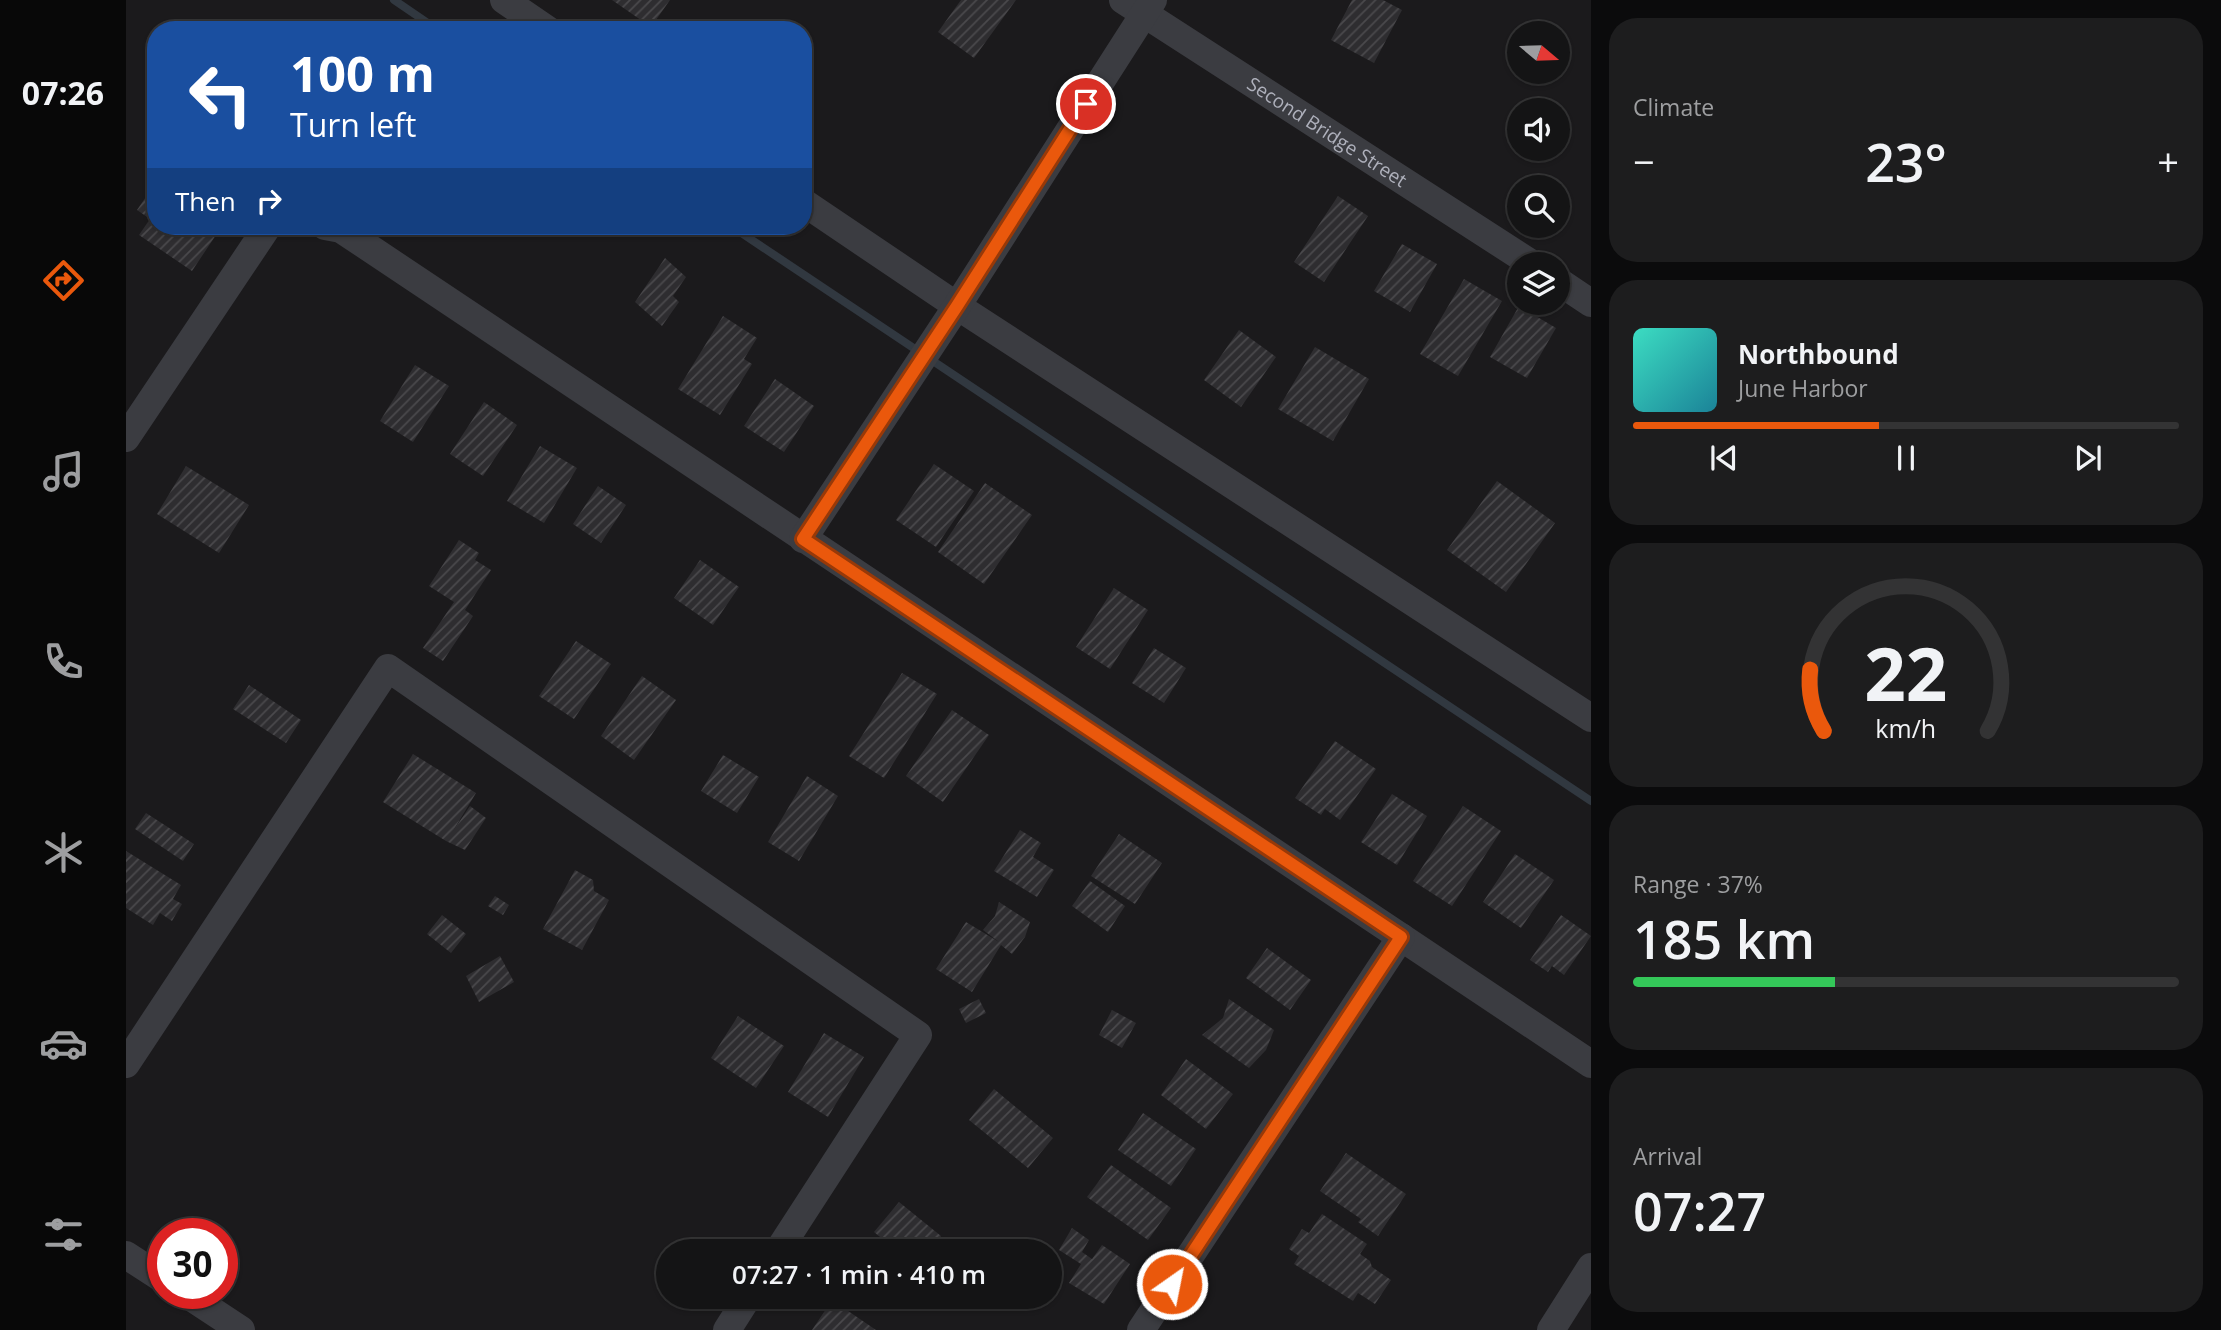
<!DOCTYPE html>
<html lang="en">
<head>
<meta charset="utf-8">
<style>
	body { margin:0; font-family:"Open Sans",sans-serif; background:#1d1d1e; color:#f1f3f6; height:100vh; display:flex; flex-direction:column; font-size:26px; white-space:nowrap }
	* { box-sizing:border-box; margin:0 }
	p { font-size:23px; color:#9d9ea0 }
	.icon { flex:none; width:38px; height:38px; fill:none; stroke:currentColor; stroke-width:2; stroke-linecap:round; stroke-linejoin:round }
	.map { position:relative; flex:1; overflow:hidden }
	.panel { display:flex; flex-direction:column; gap:18px; padding:18px; background:#0b0b0c; width:630px }
	.panel>* { flex:none }
	.banner { position:absolute; left:21px; top:21px; width:665px; height:214px; border-radius:28px; box-shadow:0 2px 5px #0004,0 0 0 2px #333334; background:#1a4fa0; color:#fff; overflow:hidden }
	.needle { width:46px; rotate:109deg }
	.controls { position:absolute; left:1381px; top:21px; display:grid; gap:14px }
	.controls a { display:grid; place-items:center; width:63px; height:63px; border-radius:50%; background:#141415; box-shadow:0 2px 5px #0004,0 0 0 2px #333334; font-size:35px }
	.speed { position:absolute; left:21px; top:1218px; display:flex; gap:14px; font-size:35px; font-weight:700; text-align:center }
	.speed>* { display:grid; place-content:center; width:91px; height:91px; border-radius:50%; background:#141415; box-shadow:0 2px 5px #0004,0 0 0 2px #333334; line-height:1 }
	.speed .limit { border:10px solid #d22; background:#fff; color:#111 }
	.pin { position:absolute; display:grid; place-items:center; width:60px; height:60px; color:#fff; margin:-30px; border:4px solid #fff; border-radius:50%; box-shadow:0 2px 7px #0007 }
	.me { position:absolute; width:77px; margin:-38px; rotate:33deg; stroke-linejoin:round; filter:drop-shadow(0 0 5px #0008) }
	.turn { display:flex; align-items:center; gap:24px; height:147px; padding:0 28px; font-size:32px }
	.turn .icon { width:91px; height:91px; stroke-width:2.5 }
	.turn b { display:block; font-size:49px; line-height:60px }
	.then { display:flex; align-items:center; height:66px; padding:0 28px; background:#0003; gap:14px; font-size:26px }
	.big { font-size:52px; font-weight:600; line-height:1.1 }
	.panel .tile { flex:1; display:flex; flex-direction:column; justify-content:center; gap:10px; min-width:0; padding:0 24px; border-radius:28px; background:#1d1d1e }
	.panel .dial { align-items:center; gap:0 }
	.dial svg { height:182px; overflow:visible; fill:none; stroke:#333334; stroke-width:7; stroke-linecap:round; text-anchor:middle }
	.dial text { fill:#f1f3f6; stroke:none }
	.song { display:flex; align-items:center; gap:21px }
	.cover { width:84px; height:84px; border-radius:10px; background:linear-gradient(135deg,hsl(170 70% 55%),hsl(190 70% 35%)) }
	.played { height:7px; border-radius:4px; background:linear-gradient(90deg,#ea580c 45%,#333334 45%) }
	.keys { display:flex; justify-content:space-around; direction:ltr }
	.heat { display:flex; justify-content:space-between; align-items:center; font-size:38px; direction:ltr }
	.charge { height:10px; border-radius:5px; background:linear-gradient(90deg,#34c759 37%,#333334 0) }
	.trip { position:absolute; left:530px; top:1239px; width:406px; height:70px; border-radius:35px; background:#141415; box-shadow:0 2px 5px #0004,0 0 0 2px #333334; font-weight:600; line-height:70px; text-align:center }
	main { display:flex; flex:1; min-height:0 }
	.tabs { display:flex; flex-direction:column; width:126px; justify-content:space-around; align-items:center; background:#080808; color:#9d9ea0 }
	.tabs .icon { width:49px; height:49px }
	.tabs .on { color:#ea580c }
	.tabs b { font-size:32px; color:#f1f3f6 }
	.map>svg:first-child { display:block }
	.lines { fill:none; stroke-linecap:round; stroke-linejoin:round }
	.stream { stroke:#313840; stroke-width:8 }
	.building { fill:url(#building-hatch) }
	.street { stroke:#3b3c41; stroke-width:28 }
	.route-casing { stroke:#983908; stroke-width:18 }
	.route { stroke:#ea580c; stroke-width:12 }
	.labels { text-anchor:middle; dominant-baseline:central; stroke-width:7; stroke-linejoin:round; paint-order:stroke }
	.street-label { font-size:19px; fill:#aeb0bb; stroke:#151517 }
</style>
</head>
<body>
<main>
<nav class="tabs">
<b>07:26</b>
<svg class="icon on" aria-label="directions" viewBox="0 0 24 24"><path d="M12 3l9 9-9 9-9-9zM9 14v-3h6M13 9l2 2-2 2"/></svg>
<svg class="icon" aria-label="music" viewBox="0 0 24 24"><path d="M9 18V5l10-2v13"/><circle cx="6" cy="18" r="3"/><circle cx="16" cy="16" r="3"/></svg>
<svg class="icon" aria-label="phone" viewBox="0 0 24 24"><path d="M5 4h4l2 5-3 2q2 4 5 5l2-3 5 2v4C11 20 4 13 5 4z"/></svg>
<svg class="icon" aria-label="climate" viewBox="0 0 24 24"><path d="M12 3v18M4 7l16 10M4 17L20 7"/></svg>
<svg class="icon" aria-label="car" viewBox="0 0 24 24"><path d="M5 17H2v-5l4-1 3-4h7l3 4 3 1v5h-3M9 17h6M6 11h13"/><circle cx="7" cy="17" r="2"/><circle cx="17" cy="17" r="2"/></svg>
<svg class="icon" aria-label="filters" viewBox="0 0 24 24"><path d="M4 7h16M4 17h16"/><circle cx="9" cy="7" r="2"/><circle cx="15" cy="17" r="2"/></svg>
</nav>
<div class="map">
<svg width="1465" height="1330" viewBox="0 0 1465 1330">
	<defs>
		<pattern id="building-hatch" width="6" height="6" patternUnits="userSpaceOnUse" patternTransform="scale(1.75)"><rect width="6" height="6" fill="#2e2d30"/><path d="M-1 1l2-2M0 6l6-6M5 7l2-2" fill="none" stroke="#4a494c"/></pattern>
	</defs>
	<rect width="100%" height="100%" fill="#1b1a1c"/>
	<g class="lines">
		<path class="stream" d="M268 0 312 30
			M605 226 1465 801"/>
	</g>
	<path class="building" d="M486 0H544L525 27Z
		M835 0H890L848 58 812 32Z
		M1226 0H1257L1276 10 1248 63 1205 40Z
		M30 182V226H90L94 229 66 271 13 235 24 219 11 210Z
		M1212 196 1242 216 1198 282 1168 262Z
		M1276 244 1311 264 1284 312 1248 291Z
		M539 258 560 277 547 296 553 302 536 326 509 302Z
		M1338 279 1376 301 1332 376 1294 354Z
		M1393 306 1430 328 1401 378 1364 357Z
		M597 316 631 338 618 359 626 364 594 415 552 389Z
		M1113 330 1150 357 1115 407 1078 380Z
		M1189 347 1243 379 1207 441 1152 409Z
		M289 365 323 386 287 442 254 421Z
		M649 379 688 406 658 452 618 426Z
		M358 402 391 425 357 476 324 454Z
		M414 446 451 468 418 523 381 501Z
		M808 464 848 491 810 547 770 520Z
		M60 466 123 505 93 553 31 514Z
		M1371 481 1429 523 1380 592 1321 550Z
		M859 483 906 515 858 584 812 552Z
		M472 486 500 505 475 543 447 524Z
		M333 540 353 553 349 560 365 570 339 610 347 616 317 661 297 648 328 602 303 586Z
		M574 560 613 587 587 625 548 598Z
		M988 588 1022 610 984 669 950 647Z
		M450 641 485 664 448 719 413 696Z
		M1028 648 1060 668 1038 703 1006 683Z
		M776 673 811 694 758 778 723 756Z
		M516 676 550 700 508 760 475 736Z
		M123 685 175 720 160 743 107 709Z
		M826 710 863 735 817 802 780 776Z
		M1209 741 1250 769 1214 820 1199 809 1195 815 1169 798Z
		M287 754 350 793 327 831 344 806 360 818 339 850 320 841 257 802Z
		M597 755 633 777 611 813 575 791Z
		M681 776 712 796 673 861 642 842Z
		M1266 794 1301 816 1271 865 1235 842Z
		M1337 806 1375 831 1326 906 1287 881Z
		M20 813 68 844 57 861 9 829Z
		M894 830 915 843 907 857 928 870 911 897 868 871Z
		M993 834 1036 863 1009 904 965 876Z
		M0 851 55 885 47 899 56 904 46 921 34 913 27 925 0 908Z
		M1389 854 1428 880 1395 928 1357 902Z
		M449 870 467 880 468 891 483 900 456 950 417 929Z
		M964 881 999 906 982 932 946 906Z
		M369 896 383 905 377 915 362 906Z
		M873 902 904 922 899 937 886 954 875 945 846 992 810 969 840 922 873 942 857 930 869 916Z
		M316 915 340 934 325 953 301 934Z
		M1435 915 1465 936 1438 975 1426 966 1422 972 1404 960Z
		M1141 948 1185 980 1164 1010 1120 978Z
		M374 956 388 982 353 1002 340 976Z
		M853 999 860 1013 840 1023 833 1009Z
		M1103 999 1148 1030 1140 1050 1123 1068 1076 1035 1097 1018Z
		M986 1010 1010 1023 996 1048 973 1035Z
		M612 1016 658 1046 630 1088 585 1058Z
		M698 1033 738 1057 702 1117 662 1092Z
		M1060 1059 1107 1094 1080 1129 1035 1095Z
		M868 1089 927 1138 902 1168 843 1120Z
		M1017 1113 1070 1149 1045 1186 992 1150Z
		M1220 1153 1280 1194 1252 1236 1232 1222 1235 1219 1194 1191Z
		M985 1165 1045 1208 1022 1240 961 1197Z
		M773 1202 815 1236 808 1251H771L748 1232Z
		M1196 1214 1241 1244 1234 1254 1244 1261 1246 1267 1265 1280 1249 1304 1232 1293 1227 1301 1168 1264 1173 1256 1163 1249 1176 1229 1183 1233Z
		M946 1228 963 1240 956 1252 966 1259 976 1245 1004 1264 978 1304 943 1283 955 1264 933 1250Z
		M706 1300 750 1330H686Z"/>
	<g class="lines">
		<g class="street">
			<path d="M378 0 422 30"/>
			<path id="s1" d="M997 0 1406 264"/>
			<path d="M677 202 831 306 1465 718"/>
			<path d="M199 226 215 229 1465 1064"/>
			<path d="M1432 281 1465 303"/>
			<path d="M0 438 142 226"/>
			<path d="M677 539 831 306 1027 0"/>
			<path d="M0 1064 262 668 792 1035 652 1251"/>
			<path d="M0 1255 37 1279"/>
			<path d="M59 1293 115 1330"/>
			<path d="M601 1330 622 1297"/>
			<path d="M1015 1330 1275 937"/>
			<path d="M1425 1330 1465 1267"/>
		</g>
	</g>
	<g class="lines">
		<g class="route-casing">
			<path id="route" d="M960 104 831 306 677 539 1275 937 1046 1284"/>
		</g>
		<use href="#route" class="route"/>
	</g>
	<g class="labels">
		<g class="street-label">
			<text stroke="none"><textPath href="#s1" startOffset="243">Second Bridge Street</textPath></text>
		</g>
	</g>
</svg>
<div class="controls">
<a><svg class="needle" viewBox="-14 -14 28 28"><path d="M0-13l5 13h-10z" fill="#e53935"/><path d="M0 13l5-13h-10z" fill="#9d9ea0"/></svg></a>
<a><svg class="icon" aria-label="sound" viewBox="0 0 24 24"><path d="M4 9h4l5-4v14l-5-4H4zM17 9q2 3 0 6"/></svg></a>
<a><svg class="icon" aria-label="search" viewBox="0 0 24 24"><circle cx="10" cy="10" r="6"/><path d="M15 15l6 6"/></svg></a>
<a><svg class="icon" aria-label="layers" viewBox="0 0 24 24"><path d="M12 4l9 5-9 5-9-5zM3 14l9 5 9-5"/></svg></a>
</div>
<div class="speed"><div class="limit">30</div></div>
<div class="pin" style="left:960px;top:104px;background:#d93025"><svg class="icon" aria-label="arrive" viewBox="0 0 24 24"><path d="M6 21V4h12l-3 4 3 4H6"/></svg></div>
<svg class="me" style="left:1046px;top:1284px" viewBox="-20 -20 40 40"><circle r="17" fill="#ea580c" stroke="#fff" stroke-width="3"/><path d="M0-11L8 9 0 5-8 9z" fill="#fff"/></svg>
<div class="trip">07:27 · 1 min · 410 m</div>
<div class="banner">
<div class="turn"><svg class="icon" aria-label="left" viewBox="0 0 24 24"><path d="M17 20v-9H6M10 6l-5 5 5 5"/></svg><div><b>100 m</b>Turn left</div></div>
<div class="then">Then<svg class="icon" aria-label="right" viewBox="0 0 24 24"><path d="M7 20v-9h11M14 6l5 5-5 5"/></svg></div>
</div>
</div>
<section class="panel">
<div class="tile"><p>Climate</p>
<div class="heat"><a>−</a><b class="big">23°</b><a>+</a></div>
</div>
<div class="tile">
<div class="song"><i class="cover"></i><div><b>Northbound</b><p>June Harbor</p></div></div>
<div class="played"></div>
<div class="keys"><svg class="icon" aria-label="previous" viewBox="0 0 24 24"><path d="M18 5L8 12l10 7zM5 5v14"/></svg><svg class="icon" aria-label="pause" viewBox="0 0 24 24"><path d="M8 5v14M16 5v14"/></svg><svg class="icon" aria-label="next" viewBox="0 0 24 24"><path d="M6 5l10 7-10 7zM19 5v14"/></svg></div>
</div>
<div class="tile dial"><svg viewBox="0 0 100 80">
<path d="M14 69A42 42 0 1 1 86 69"/>
<path d="M14 69A42 42 0 0 1 8 42" stroke="#ea580c"/>
<text x="50" y="56" font-size="32" font-weight="700">22</text>
<text x="50" y="72" font-size="11">km/h</text>
</svg></div>
<div class="tile"><p>Range · 37%</p><b class="big">185 km</b><div class="charge"></div></div>
<div class="tile"><p>Arrival</p><b class="big">07:27</b></div>
</section>
</main>
</body>
</html>
